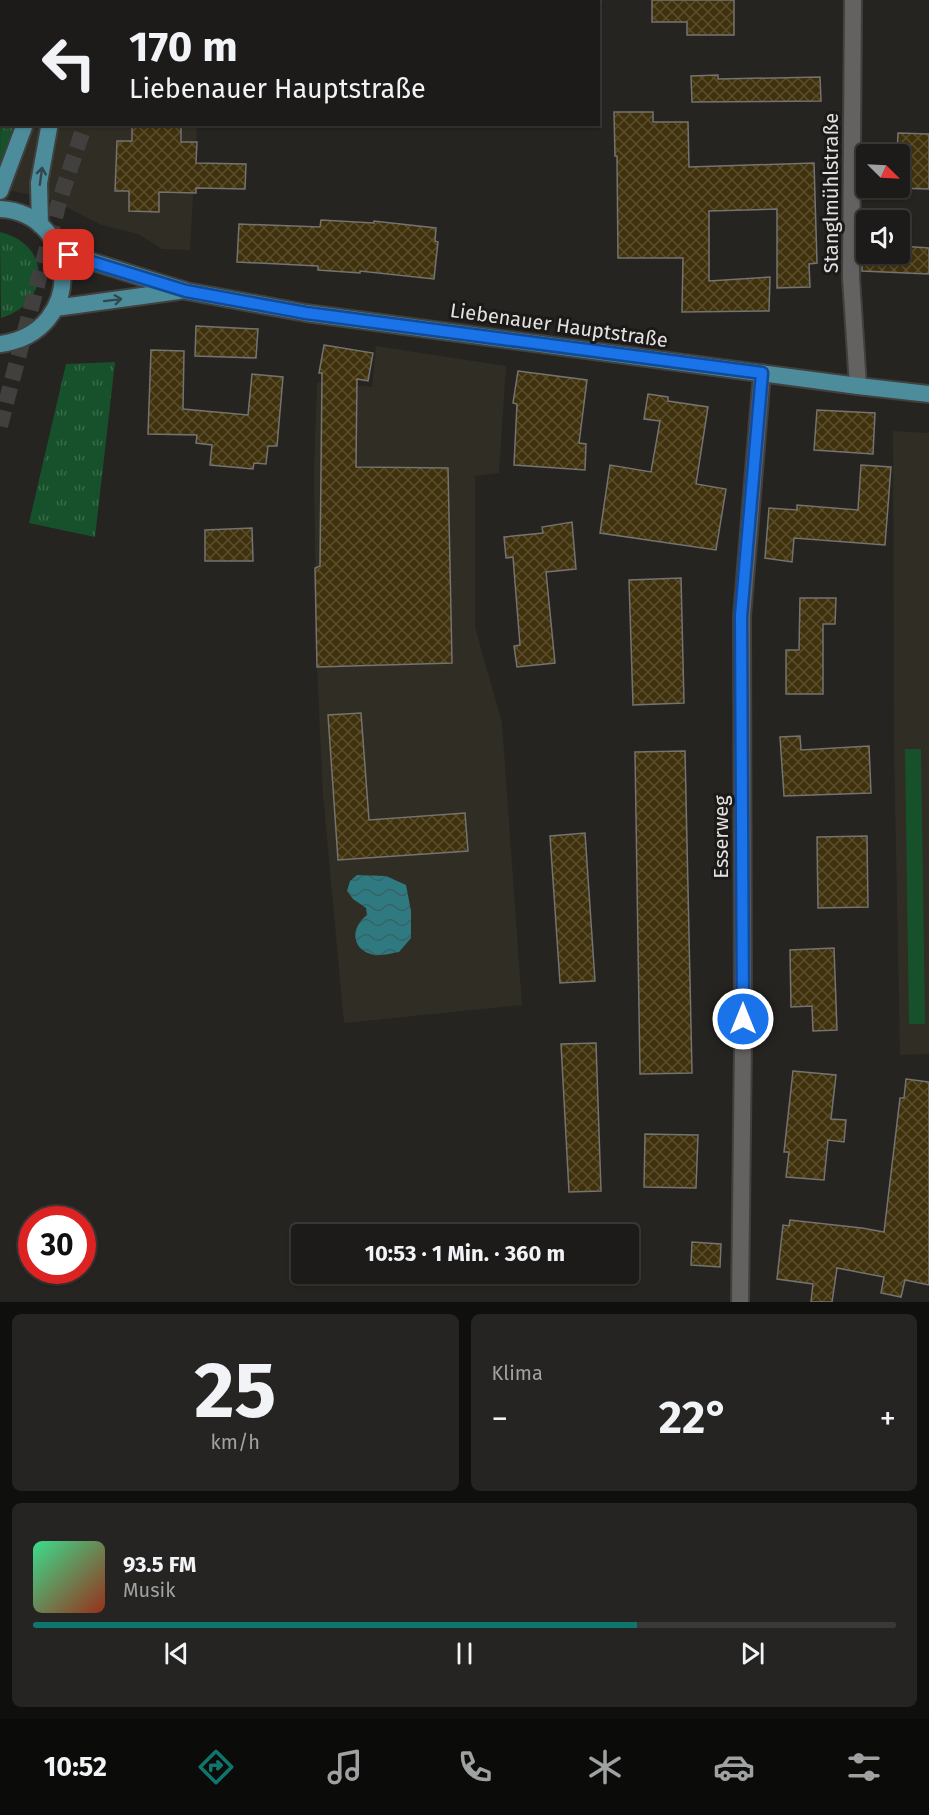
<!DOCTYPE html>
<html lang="de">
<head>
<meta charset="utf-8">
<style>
	body { margin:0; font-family:"Fira Sans",sans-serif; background:#252422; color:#f1f3f6; height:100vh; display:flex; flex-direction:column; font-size:22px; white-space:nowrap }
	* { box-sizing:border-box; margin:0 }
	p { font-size:20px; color:#a0a1a2 }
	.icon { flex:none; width:33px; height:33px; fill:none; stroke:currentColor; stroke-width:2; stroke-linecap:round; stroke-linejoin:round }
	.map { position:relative; height:1302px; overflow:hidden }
	.drawer { display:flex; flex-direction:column; gap:12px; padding:12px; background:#0f0f0e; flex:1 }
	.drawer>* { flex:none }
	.banner { position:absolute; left:0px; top:0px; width:600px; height:126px; box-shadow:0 2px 4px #0004,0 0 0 2px #3a3938; background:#1c1b19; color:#f1f3f6; overflow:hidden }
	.needle { width:39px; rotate:114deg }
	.buttons { position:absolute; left:856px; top:144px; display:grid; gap:12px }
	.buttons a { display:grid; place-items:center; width:54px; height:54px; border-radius:6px; background:#1c1b19; box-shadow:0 2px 4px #0004,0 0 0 2px #3a3938; font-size:30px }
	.speed { position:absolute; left:18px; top:1206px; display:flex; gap:12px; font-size:30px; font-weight:700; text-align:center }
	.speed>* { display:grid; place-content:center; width:78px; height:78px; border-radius:50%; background:#1c1b19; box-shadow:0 2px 4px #0004,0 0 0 2px #3a3938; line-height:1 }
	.speed .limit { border:9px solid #d22; background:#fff; color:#111 }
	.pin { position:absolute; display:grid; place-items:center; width:51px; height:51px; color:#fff; margin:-26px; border-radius:12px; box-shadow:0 3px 9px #0006 }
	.me { position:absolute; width:66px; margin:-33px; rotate:0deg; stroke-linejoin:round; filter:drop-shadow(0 0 4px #0008) }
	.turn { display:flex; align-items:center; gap:21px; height:126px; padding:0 30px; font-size:27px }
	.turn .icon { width:78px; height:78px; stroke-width:2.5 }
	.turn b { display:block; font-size:42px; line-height:51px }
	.big { font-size:45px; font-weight:700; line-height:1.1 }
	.drawer .card { flex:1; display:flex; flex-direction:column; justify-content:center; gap:9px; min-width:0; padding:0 21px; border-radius:9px; background:#252422 }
	.drawer .dial { align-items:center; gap:0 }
	.dial b { font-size:78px; line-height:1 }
	.song { display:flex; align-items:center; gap:18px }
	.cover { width:72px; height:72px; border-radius:9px; background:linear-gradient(135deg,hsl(150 70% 55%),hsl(10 70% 35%)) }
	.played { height:6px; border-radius:3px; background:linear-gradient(90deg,#0f766e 70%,#3a3938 70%) }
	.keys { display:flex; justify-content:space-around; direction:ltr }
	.heat { display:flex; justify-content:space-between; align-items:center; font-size:33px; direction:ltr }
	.drawer .tiles { flex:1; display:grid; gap:12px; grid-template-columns:1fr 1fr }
	.card:last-child { grid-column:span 2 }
	.trip { position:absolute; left:291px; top:1224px; width:348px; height:60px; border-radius:6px; background:#1c1b19; box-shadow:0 2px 4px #0004,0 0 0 2px #3a3938; font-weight:700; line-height:60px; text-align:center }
	.menu { display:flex; height:96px; justify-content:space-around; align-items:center; background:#0b0b0a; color:#a0a1a2 }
	.menu .icon { width:42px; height:42px }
	.menu .on { color:#0f766e }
	.menu b { font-size:27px; color:#f1f3f6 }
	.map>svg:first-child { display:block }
	.built { fill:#302d25 }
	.grass { fill:url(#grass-tufts) }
	.pitch { fill:#17512b }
	.water { fill:url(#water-waves) }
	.building { fill:url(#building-cross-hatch); stroke:#747370; stroke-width:1.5 }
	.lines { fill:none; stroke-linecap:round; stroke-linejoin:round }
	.primary-tunnel { stroke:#42403e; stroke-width:16; stroke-dasharray:16 8; stroke-linecap:butt }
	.minor-casing { stroke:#41403e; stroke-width:20 }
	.primary-casing { stroke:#41403e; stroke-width:20 }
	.minor { stroke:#646260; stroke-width:16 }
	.primary { stroke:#4d8d9b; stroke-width:16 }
	.oneway { stroke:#2f484c }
	.route-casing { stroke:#114b97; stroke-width:15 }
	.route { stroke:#1a73e8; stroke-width:10 }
	.labels { text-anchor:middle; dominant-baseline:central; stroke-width:6; stroke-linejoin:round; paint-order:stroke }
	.street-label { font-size:20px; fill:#e3e2e0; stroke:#1b1a18 }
</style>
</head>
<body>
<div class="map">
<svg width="929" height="1302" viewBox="0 0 929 1302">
	<defs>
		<pattern id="grass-tufts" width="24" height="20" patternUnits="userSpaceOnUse" patternTransform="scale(1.5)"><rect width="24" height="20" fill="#17512b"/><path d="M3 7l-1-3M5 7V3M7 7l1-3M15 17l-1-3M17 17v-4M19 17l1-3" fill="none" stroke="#396a49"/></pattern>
		<pattern id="water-waves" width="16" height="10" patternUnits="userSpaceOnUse" patternTransform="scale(1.5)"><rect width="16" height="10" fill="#2e7a80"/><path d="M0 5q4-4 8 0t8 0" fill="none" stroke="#386265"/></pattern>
		<pattern id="building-cross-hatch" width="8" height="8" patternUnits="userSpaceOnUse" patternTransform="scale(1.5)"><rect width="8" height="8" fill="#3f310c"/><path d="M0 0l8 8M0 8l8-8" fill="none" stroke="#5b4f2f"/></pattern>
	</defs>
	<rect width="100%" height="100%" fill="#252421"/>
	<path class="built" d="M14 125H197L190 250 162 249 138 234 102 225 52 200 0 188V154Z
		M376 346 506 366 499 473 475 476V627L502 723 522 1005 344 1023 323 795 317 667 314 475 317 382 372 387Z
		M893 431 929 433V1054L900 1055 894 747Z"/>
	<path class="grass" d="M1 18 2 124 14 125 0 168Z
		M0 232C52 244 51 303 1 318Z
		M115 362 95 537 29 523 66 364Z"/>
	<path class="pitch" d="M905 749H921L925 1024H909Z"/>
	<path class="water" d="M357 875 386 876 406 885 411 911V938L399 952C392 953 382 956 374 955 351 950 350 928 367 915L366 908 353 899 347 891 350 881Z"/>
	<path class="building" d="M652 0H734V35H687V22H652Z
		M718 75V79L820 77 821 101 692 102 691 76Z
		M614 112H653V122H688L689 167 814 163 817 263 809 264 810 287 777 288V209L709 211V281L770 277 769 311 682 312 683 258H618L617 156H615Z
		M132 124H181V142H197L196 163 246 164 245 189 196 188V193L159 192V212L129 211V191H115L117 141H132Z
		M898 133 929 134V189L896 188H900V154H897Z
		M321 220 374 223V221L436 228 435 241 438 242 434 279 360 271V273L318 270V266L237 262 239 224 320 227Z
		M900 246 929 248V274L862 271V254H900Z
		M196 326 258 329 256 358 195 356Z
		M324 345 373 353 368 381 357 379 356 467 448 468 452 663 317 667 315 568 320 566 322 373H319Z
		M151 350 184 351 183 409 248 415 252 374 283 377 277 446H268L266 464 254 463 253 469 210 465 212 445 196 443 197 435 148 434Z
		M518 371 587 380 579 443 586 444 585 470 514 465 517 404 513 403Z
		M648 394 668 397V401L708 407 696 484 726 489 716 550 600 533 610 465 651 472 660 421 644 419Z
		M817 410 875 413 873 454 814 450Z
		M861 465 891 467 885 545 794 538 792 562 765 558 769 508 797 510V505L858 510Z
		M572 522 576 569 546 572 555 663 517 667 514 646 520 645 513 557 506 558 504 537 543 533 542 527Z
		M252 528 253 561H205V530Z
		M681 578 684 703 633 705 629 580Z
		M800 598H836L835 624H823V694H786V650H799Z
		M361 713 369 820 465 813 468 851 338 860 328 715Z
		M800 736 801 750 869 746 871 793 784 796 780 737Z
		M685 751 692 1073 640 1074 635 752Z
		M585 833 595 981 560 983 550 836Z
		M867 836 868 907 818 908 817 837Z
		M834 948 837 1030 813 1031 812 1006 791 1007 790 950Z
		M596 1043 601 1191 569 1192 561 1044Z
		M793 1071 836 1075 831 1119 846 1120 844 1142 828 1140 824 1180 786 1177 789 1152H784Z
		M906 1079 929 1082V1285L905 1280 901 1297 881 1293 884 1277 837 1268 832 1302H811L813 1284 777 1279 783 1225 789 1226 790 1220 862 1228 884 1232 900 1098H904Z
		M645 1134 698 1135 696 1188 644 1187Z
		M692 1242 721 1244 720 1267 691 1265Z"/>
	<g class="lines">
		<path class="primary-tunnel" d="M42 2 43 0
			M72 2 73 0
			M96 2 97 0
			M130 2 131 0
			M0 127 2 122
			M0 426 59 202 85 124"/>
		<g class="minor-casing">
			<path id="minor" d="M853 0 851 278 858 386
				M740 1302 743 1041 742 616 762 373"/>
		</g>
		<g class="primary-casing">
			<path id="primary" d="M0 191 25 124
				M0 209C79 213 88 332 0 344
				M40 225 39 183 49 128
				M58 251 186 291 306 313 858 386 929 394
				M55 308 179 291"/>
		</g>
		<use href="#minor" class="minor"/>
		<use href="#primary" class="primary"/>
	</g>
	<defs><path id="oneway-shaft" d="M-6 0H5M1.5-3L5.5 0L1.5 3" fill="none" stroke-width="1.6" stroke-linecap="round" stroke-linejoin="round" transform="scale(1.5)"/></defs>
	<g class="oneway">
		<use href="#oneway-shaft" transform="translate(41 176) rotate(-82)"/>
		<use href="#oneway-shaft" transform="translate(113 300) rotate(-7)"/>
	</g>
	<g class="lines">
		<g class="route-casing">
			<path id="route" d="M69 255 186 291 306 313 762 373 741 616 743 1019"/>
		</g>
		<use href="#route" class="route"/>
	</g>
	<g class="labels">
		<g class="street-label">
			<text transform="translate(831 193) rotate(-90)">Stanglmühlstraße</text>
			<text transform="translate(559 325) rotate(8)">Liebenauer Hauptstraße</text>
			<text transform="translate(721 837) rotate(-90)">Esserweg</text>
		</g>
	</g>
</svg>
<div class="buttons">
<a><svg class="needle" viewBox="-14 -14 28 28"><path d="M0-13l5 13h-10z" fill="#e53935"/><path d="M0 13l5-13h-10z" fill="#a0a1a2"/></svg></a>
<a><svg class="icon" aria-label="sound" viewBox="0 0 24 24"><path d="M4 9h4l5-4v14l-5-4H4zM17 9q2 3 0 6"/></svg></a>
</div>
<div class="speed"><div class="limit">30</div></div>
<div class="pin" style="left:69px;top:255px;background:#d93025"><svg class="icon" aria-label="arrive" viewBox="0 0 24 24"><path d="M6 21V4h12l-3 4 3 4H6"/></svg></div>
<svg class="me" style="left:743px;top:1019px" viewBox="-20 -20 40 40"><circle r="17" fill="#1a73e8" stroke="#fff" stroke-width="3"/><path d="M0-11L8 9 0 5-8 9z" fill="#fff"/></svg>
<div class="trip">10:53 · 1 Min. · 360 m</div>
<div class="banner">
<div class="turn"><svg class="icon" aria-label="left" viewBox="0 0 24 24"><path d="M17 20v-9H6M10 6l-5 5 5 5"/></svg><div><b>170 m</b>Liebenauer Hauptstraße</div></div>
</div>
</div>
<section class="drawer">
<div class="tiles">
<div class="card dial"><b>25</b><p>km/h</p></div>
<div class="card"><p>Klima</p>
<div class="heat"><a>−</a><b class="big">22°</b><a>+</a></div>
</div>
<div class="card">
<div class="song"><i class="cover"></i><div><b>93.5 FM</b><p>Musik</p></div></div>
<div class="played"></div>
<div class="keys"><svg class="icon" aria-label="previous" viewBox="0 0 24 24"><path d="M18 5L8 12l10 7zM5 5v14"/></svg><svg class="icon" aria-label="pause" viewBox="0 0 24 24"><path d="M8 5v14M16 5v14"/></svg><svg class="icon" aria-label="next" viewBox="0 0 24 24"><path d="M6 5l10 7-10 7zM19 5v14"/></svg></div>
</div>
</div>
</section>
<nav class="menu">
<b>10:52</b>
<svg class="icon on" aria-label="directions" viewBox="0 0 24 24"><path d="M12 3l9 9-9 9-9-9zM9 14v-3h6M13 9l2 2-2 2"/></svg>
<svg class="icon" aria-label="music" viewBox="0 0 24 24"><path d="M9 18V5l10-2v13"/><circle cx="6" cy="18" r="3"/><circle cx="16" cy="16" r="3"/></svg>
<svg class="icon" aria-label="phone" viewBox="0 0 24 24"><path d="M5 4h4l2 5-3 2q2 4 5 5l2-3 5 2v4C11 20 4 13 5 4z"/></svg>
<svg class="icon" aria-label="climate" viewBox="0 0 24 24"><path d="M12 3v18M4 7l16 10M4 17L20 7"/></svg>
<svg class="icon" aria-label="car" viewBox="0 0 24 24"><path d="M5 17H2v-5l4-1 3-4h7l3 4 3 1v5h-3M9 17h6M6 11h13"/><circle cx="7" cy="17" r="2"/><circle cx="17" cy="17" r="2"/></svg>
<svg class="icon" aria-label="filters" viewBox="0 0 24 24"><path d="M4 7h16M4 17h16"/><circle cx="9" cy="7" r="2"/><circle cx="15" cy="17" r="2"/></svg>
</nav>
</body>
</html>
